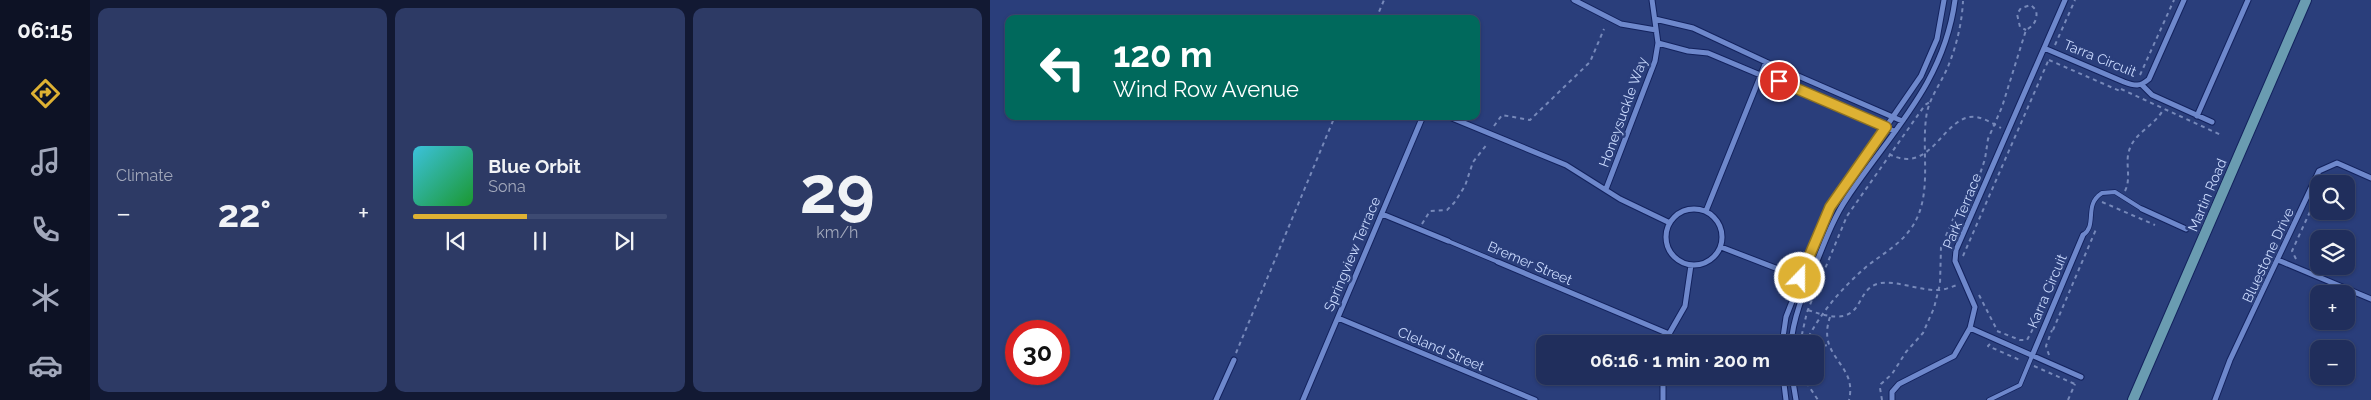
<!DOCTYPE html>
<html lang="en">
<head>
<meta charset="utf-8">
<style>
	body { margin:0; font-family:Raleway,sans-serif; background:#2d3a65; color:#f1f3f6; height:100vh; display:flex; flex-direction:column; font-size:19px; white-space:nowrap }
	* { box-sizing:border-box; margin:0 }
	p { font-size:16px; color:#a2a8bb }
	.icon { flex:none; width:28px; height:28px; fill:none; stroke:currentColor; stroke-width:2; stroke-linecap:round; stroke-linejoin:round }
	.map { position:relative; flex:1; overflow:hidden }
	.drawer { display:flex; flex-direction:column; gap:8px; padding:8px; background:#121933; width:900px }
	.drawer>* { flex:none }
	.hud { position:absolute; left:15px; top:15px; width:475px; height:105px; border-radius:10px; box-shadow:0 1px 4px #0004,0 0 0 1px #3d4a72; background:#00695c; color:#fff; overflow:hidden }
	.buttons { position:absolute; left:1320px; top:175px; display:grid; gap:10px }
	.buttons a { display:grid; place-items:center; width:45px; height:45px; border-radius:10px; background:#202e5c; box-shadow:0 1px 4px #0004,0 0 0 1px #3d4a72; font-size:25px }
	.speed { position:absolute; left:15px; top:320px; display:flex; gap:10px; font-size:25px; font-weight:700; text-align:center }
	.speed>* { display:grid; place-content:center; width:65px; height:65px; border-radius:50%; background:#202e5c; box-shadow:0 1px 4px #0004,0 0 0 1px #3d4a72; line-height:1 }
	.speed .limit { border:8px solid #d22; background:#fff; color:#111 }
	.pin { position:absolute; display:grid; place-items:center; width:42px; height:42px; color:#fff; margin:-21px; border:2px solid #fff; border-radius:50%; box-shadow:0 1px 5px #0007 }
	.me { position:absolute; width:55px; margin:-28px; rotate:22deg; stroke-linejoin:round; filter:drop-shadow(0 0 4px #0008) }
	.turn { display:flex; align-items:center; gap:18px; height:105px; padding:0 25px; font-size:22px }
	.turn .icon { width:65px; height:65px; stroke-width:2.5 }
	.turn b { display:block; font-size:35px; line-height:42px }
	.big { font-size:38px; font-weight:700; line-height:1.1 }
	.drawer .widget { flex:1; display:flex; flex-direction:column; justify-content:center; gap:8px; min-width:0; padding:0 18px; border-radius:10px; background:#2d3a65 }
	.drawer .dial { align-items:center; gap:0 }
	.dial b { font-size:65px; line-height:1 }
	.song { display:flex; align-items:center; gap:15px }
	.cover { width:60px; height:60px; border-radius:8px; background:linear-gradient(135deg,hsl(190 70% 55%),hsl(130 70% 35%)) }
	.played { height:5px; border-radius:2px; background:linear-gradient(90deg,#deb133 45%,#3d4a72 45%) }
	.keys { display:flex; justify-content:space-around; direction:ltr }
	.heat { display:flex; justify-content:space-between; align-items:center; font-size:28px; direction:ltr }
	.drawer .tiles { flex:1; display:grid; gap:8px; grid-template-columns:repeat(3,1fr) }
	.trip { position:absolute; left:546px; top:335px; width:288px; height:50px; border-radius:10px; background:#202e5c; box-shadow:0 1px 4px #0004,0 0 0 1px #3d4a72; font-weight:700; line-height:50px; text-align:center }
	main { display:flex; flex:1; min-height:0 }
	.menu { display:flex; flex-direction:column; width:90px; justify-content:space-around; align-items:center; background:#0d1225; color:#a2a8bb }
	.menu .icon { width:35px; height:35px }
	.menu .selected { color:#deb133 }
	.menu b { font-size:22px; color:#f1f3f6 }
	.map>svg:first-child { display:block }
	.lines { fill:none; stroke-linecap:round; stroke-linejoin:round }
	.lane-casing { stroke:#13225d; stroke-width:5.5 }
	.street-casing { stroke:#13225d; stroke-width:7 }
	.secondary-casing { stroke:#13225d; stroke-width:12 }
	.path { stroke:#7789ba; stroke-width:2; stroke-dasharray:4 4; stroke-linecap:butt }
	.lane { stroke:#6e88cc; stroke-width:4 }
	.street { stroke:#6e88cc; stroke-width:5 }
	.secondary { stroke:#6a9cb1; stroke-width:10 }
	.route-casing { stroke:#907321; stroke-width:12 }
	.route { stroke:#deb133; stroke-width:9 }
	.labels { text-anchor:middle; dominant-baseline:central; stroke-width:5; stroke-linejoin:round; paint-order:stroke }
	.street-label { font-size:14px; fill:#c9d9fd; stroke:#2a3e7b }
</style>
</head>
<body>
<main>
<nav class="menu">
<b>06:15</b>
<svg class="icon selected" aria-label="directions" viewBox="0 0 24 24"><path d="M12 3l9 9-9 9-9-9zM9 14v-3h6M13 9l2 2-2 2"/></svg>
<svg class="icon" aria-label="music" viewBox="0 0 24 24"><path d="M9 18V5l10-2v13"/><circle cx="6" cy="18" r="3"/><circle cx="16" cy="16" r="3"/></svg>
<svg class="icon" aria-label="phone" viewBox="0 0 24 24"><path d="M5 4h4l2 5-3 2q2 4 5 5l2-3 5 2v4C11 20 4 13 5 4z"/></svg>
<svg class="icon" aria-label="climate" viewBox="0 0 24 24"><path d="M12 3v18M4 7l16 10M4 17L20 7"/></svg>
<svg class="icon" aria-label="car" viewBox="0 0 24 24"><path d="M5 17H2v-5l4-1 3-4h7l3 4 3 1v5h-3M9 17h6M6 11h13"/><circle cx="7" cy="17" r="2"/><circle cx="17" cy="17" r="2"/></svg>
</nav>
<section class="drawer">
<div class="tiles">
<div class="widget"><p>Climate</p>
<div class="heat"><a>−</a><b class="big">22°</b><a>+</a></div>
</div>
<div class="widget">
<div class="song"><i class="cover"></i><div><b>Blue Orbit</b><p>Sona</p></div></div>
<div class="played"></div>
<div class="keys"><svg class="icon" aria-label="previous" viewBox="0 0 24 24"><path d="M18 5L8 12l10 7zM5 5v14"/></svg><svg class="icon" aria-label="pause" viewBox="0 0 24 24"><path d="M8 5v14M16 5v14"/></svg><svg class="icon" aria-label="next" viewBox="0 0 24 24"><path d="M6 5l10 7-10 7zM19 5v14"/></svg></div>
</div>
<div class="widget dial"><b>29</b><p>km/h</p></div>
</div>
</section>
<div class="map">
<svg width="1381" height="400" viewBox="0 0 1381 400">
	<rect width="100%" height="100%" fill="#2a3e7b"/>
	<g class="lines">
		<g class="lane-casing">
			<path id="lane" d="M1093 235C1108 225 1093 205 1112 193L1125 192 1152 209
				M458 241 508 262
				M999 400 1030 385 1042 356"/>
		</g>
		<g class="street-casing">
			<path id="street" d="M584 0 631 24 666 30
				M665 19 703 28 776 62 912 121
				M668 43 698 51 718 53 904 131
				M1054 48 1134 82C1145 86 1150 87 1159 79L1194 0
				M1152 85 1162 95 1222 122
				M457 116 576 165 630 199 680 223
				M1207 116 1258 0
				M616 189 665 61 668 43 662 0
				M676 237a28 28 0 1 1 56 0a28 28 0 1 1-56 0Z
				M1152 209 1196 229
				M716 211 776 62
				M392 214 458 241
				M731 247 819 281
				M1288 260 1381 299
				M508 262 679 334
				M348 318 545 400
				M980 328 1091 377
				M678 344 679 334 695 306 701 265
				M792 344 796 317 836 214 931 76 947 39 954 0
				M801 344C803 319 813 294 823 271 833 247 842 220 857 198 901 132 954 83 965 0
				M1042 356 1093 235
				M673 376V400
				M793 376 796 400
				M802 376 806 400
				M226 400 244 360
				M313 400 433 116
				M902 400V392L909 384 964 356 980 328 985 307 965 261 966 250 1075 0
				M1225 400 1240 360 1329 171 1347 163 1381 178"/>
		</g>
		<g class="secondary-casing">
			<path id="secondary" d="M1143 400 1316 0"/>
		</g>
		<path class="path" d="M386 19 394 0
			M1065 45 1085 0
			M1059 60 1130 91
			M1150 75 1184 0
			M1131 89 1231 135
			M504 126 512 115 540 120 600 62 614 29
			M899 154C943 177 953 113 986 117 994 118 1004 124 1011 128
			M988 180 995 159 998 139 1012 107 1036 30C1044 26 1048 19 1046 10L1041 5 1031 8 1027 14 1030 27 1036 30
			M1332 184 1335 177
			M1135 191C1142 177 1134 162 1140 148 1146 132 1165 125 1173 110
			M1112 202 1165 225
			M432 224 440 211 457 210 464 203 475 186 483 162 498 143
			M973 256 1059 59
			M1306 259 1302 251 1329 192
			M989 295 1007 330
			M818 310C881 333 860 288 891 283 910 281 930 291 949 290 954 290 961 287 967 285
			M840 317C826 358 868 363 859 400
			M1063 330 1107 227
			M1007 331 1030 340H1037L1046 323H1048
			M810 343 817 312 857 216 935 105 940 102
			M815 344C829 314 852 288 876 267 892 254 910 245 922 227 944 194 930 150 937 112 941 95 953 80 959 64 967 44 972 22 973 1
			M1000 344 998 346 1032 361
			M825 347 838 345
			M246 353 345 116
			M1059 355 1056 346 1062 330
			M1044 366 1087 385
			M812 376 828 400
			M892 400 890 388 891 384 902 374 916 352 933 333 944 308 950 284 951 247 964 217 980 198
			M1078 400 1085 384"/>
		<use href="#lane" class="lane"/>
		<use href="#street" class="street"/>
		<use href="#secondary" class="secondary"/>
	</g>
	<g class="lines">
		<g class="route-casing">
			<path id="route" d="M789 81 896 127 840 207 810 278"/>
		</g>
		<use href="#route" class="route"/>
	</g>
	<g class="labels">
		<g class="street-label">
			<text transform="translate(1110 58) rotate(22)">Tarra Circuit</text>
			<text transform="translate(633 112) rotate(-70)">Honeysuckle Way</text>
			<text transform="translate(1217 195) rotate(-67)">Martin Road</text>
			<text transform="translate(972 211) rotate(-68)">Park Terrace</text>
			<text transform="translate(362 254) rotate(-67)">Springview Terrace</text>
			<text transform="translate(1278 255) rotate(-65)">Bluestone Drive</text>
			<text transform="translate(540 263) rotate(23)">Bremer Street</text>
			<text transform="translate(1057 291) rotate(-67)">Karra Circuit</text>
			<text transform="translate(451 349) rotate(23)">Cleland Street</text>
		</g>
	</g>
</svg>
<div class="buttons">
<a><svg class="icon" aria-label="search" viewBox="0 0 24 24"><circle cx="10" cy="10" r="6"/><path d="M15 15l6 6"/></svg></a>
<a><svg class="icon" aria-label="layers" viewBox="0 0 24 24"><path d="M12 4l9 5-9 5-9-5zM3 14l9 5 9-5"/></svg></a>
<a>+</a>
<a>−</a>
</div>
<div class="speed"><div class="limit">30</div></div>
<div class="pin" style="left:789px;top:81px;background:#d93025"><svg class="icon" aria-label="arrive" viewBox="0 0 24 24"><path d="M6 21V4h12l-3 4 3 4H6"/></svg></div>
<svg class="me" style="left:810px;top:278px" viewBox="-20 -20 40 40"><circle r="17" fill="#deb133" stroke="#fff" stroke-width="3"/><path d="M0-11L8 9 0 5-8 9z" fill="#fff"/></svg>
<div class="trip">06:16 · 1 min · 200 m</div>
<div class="hud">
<div class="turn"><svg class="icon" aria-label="left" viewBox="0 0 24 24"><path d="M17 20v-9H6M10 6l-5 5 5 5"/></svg><div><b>120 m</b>Wind Row Avenue</div></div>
</div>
</div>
</main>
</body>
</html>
